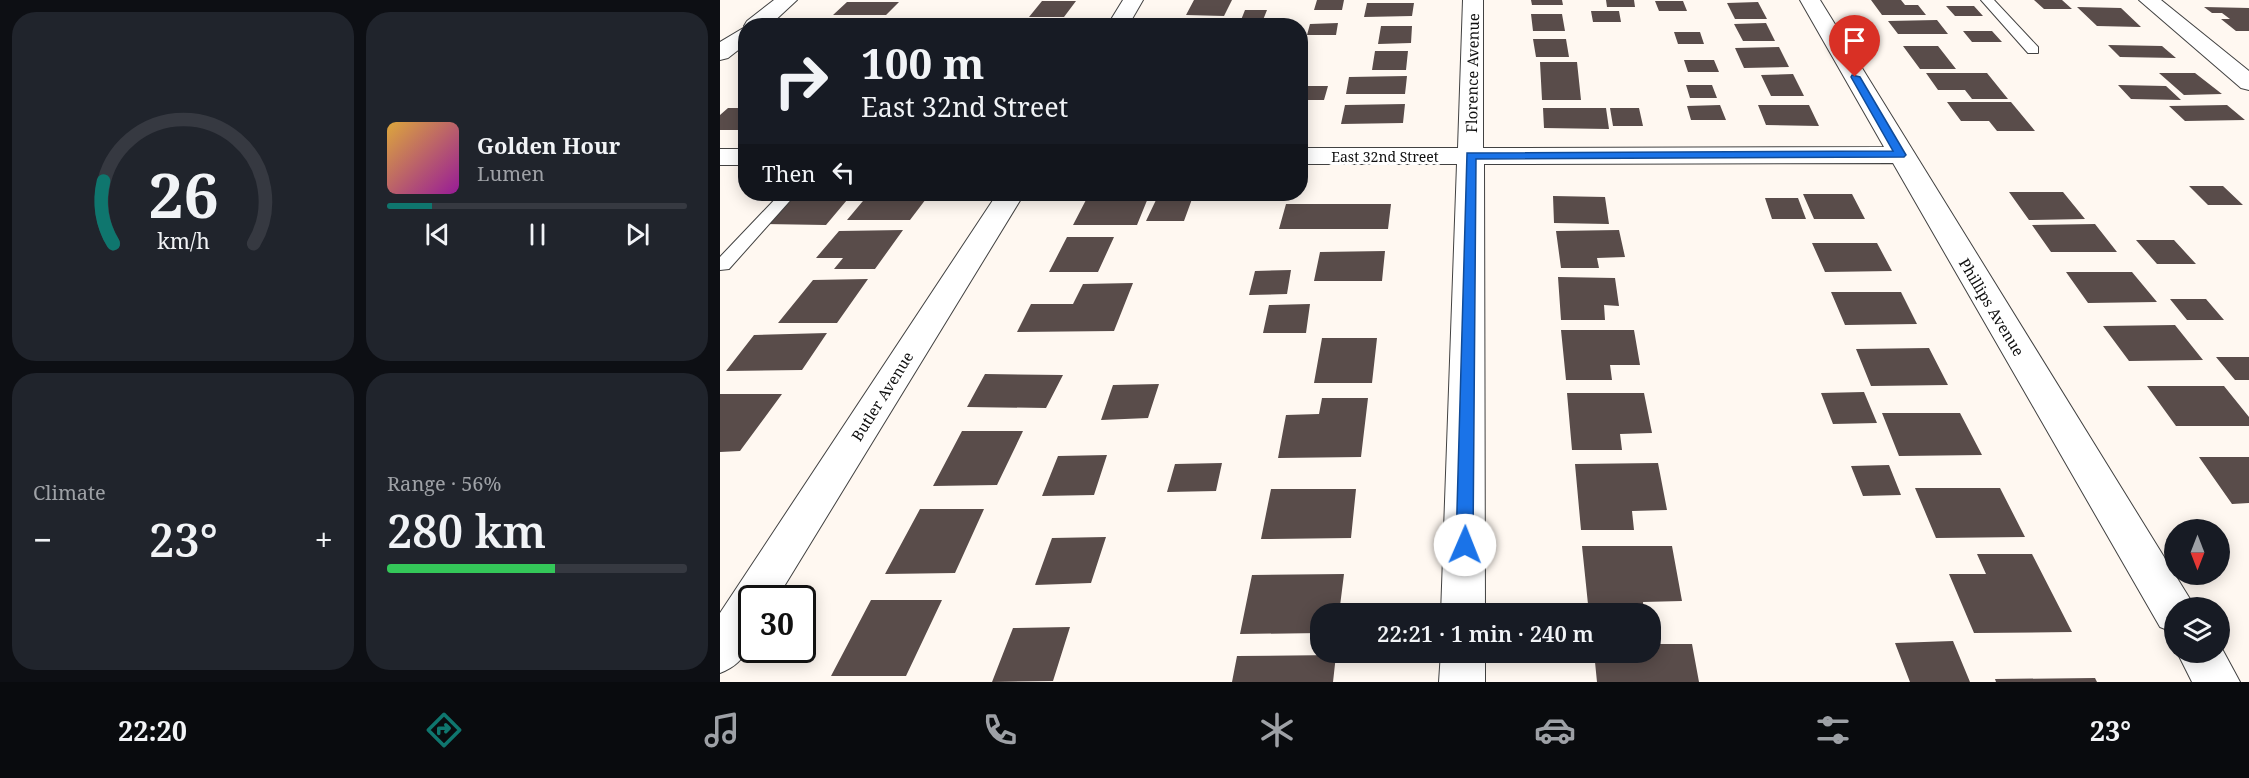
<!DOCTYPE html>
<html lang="en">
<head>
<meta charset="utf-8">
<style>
	body { margin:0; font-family:"Noto Serif",serif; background:#20242c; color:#f1f3f6; height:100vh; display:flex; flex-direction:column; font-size:22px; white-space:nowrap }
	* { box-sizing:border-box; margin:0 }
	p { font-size:20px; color:#9ea1a6 }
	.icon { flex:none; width:33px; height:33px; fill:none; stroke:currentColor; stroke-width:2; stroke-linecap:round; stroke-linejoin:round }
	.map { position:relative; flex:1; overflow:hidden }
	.drawer { display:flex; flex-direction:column; gap:12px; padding:12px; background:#0d0f14; width:720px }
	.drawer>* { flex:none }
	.hud { position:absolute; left:18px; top:18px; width:570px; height:183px; border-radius:24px; box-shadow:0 3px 15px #0003; background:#171b24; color:#f1f3f6; overflow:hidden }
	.needle { width:39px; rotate:180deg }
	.controls { position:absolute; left:1444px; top:519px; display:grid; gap:12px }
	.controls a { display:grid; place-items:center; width:66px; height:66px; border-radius:50%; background:#171b24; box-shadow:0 3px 15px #0003; font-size:30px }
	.speed { position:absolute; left:18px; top:585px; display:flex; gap:12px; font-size:30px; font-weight:700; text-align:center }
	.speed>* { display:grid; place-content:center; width:78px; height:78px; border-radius:50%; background:#171b24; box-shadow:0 3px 15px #0003; line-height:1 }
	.speed .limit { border:3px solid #111; border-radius:9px; background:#fff; color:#111 }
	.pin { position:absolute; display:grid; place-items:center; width:51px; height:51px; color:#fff; margin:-62px -26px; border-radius:50% 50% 50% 0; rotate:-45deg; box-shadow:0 0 6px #0007 }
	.pin .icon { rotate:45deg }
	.me { position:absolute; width:66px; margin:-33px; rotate:1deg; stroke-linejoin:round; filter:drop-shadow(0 0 4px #0008) }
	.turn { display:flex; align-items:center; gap:21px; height:126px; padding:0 24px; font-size:27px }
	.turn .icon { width:78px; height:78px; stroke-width:2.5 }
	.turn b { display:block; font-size:42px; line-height:51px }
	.then { display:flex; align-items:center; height:57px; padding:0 24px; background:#0003; gap:12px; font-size:22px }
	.big { font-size:45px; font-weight:600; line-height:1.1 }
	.drawer .tile { flex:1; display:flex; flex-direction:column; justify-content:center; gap:9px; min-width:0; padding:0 21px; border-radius:24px; background:#20242c }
	.drawer .dial { align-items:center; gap:0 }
	.dial svg { height:156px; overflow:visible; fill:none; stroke:#363941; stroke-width:7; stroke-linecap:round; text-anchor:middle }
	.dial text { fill:#f1f3f6; stroke:none }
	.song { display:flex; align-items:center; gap:18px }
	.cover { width:72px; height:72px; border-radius:9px; background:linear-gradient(135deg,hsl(40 70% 55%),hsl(300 70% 35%)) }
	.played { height:6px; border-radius:3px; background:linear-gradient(90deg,#0f766e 15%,#363941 15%) }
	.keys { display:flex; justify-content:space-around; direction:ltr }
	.heat { display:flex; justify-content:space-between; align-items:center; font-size:33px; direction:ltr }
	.charge { height:9px; border-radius:4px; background:linear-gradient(90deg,#34c759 56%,#363941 0) }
	.drawer .tiles { flex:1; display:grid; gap:12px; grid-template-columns:repeat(2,1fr) }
	.trip { position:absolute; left:590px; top:603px; width:351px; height:60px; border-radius:24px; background:#171b24; box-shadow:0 3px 15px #0003; font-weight:600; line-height:60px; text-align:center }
	.tab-bar { display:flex; height:96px; justify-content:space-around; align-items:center; background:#090b0e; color:#9ea1a6 }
	.tab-bar .icon { width:42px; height:42px }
	.tab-bar .active { color:#0f766e }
	.tab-bar b { font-size:27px; color:#f1f3f6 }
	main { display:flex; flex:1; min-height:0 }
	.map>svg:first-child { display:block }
	.building { fill:#594c4a }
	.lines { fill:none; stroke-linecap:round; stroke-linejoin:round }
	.service-casing { stroke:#424242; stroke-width:2 }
	.minor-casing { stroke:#424242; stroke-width:2 }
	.service { fill:#fff; fill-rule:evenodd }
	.minor { fill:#fff; fill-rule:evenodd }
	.route { fill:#1a73e8; stroke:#114b97; stroke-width:1.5 }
	.labels { text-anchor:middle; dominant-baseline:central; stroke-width:6; stroke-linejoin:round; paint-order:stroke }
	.far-street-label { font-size:14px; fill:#0f0f0f; stroke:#fff }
	.street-label { font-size:15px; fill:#0f0f0f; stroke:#fff }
</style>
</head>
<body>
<main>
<section class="drawer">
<div class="tiles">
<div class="tile dial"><svg viewBox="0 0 100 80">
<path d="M14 69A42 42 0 1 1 86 69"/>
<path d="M14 69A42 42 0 0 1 9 37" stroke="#0f766e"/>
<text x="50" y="56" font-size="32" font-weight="700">26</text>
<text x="50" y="72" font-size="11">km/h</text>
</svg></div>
<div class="tile">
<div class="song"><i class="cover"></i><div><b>Golden Hour</b><p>Lumen</p></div></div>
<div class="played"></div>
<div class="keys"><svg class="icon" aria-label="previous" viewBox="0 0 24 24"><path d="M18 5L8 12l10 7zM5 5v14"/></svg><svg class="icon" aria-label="pause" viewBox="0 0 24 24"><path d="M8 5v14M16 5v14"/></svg><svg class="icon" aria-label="next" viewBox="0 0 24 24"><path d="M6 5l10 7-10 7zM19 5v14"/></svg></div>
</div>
<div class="tile"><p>Climate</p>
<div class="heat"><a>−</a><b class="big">23°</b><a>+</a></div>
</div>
<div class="tile"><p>Range · 56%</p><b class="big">280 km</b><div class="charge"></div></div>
</div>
</section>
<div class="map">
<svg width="1529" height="682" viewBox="0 0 1529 682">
	<rect width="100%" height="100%" fill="#fff8f1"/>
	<path class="building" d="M474 0H512L504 16 466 15Z
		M597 0H624L622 10H594Z
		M811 0H842L843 5H812Z
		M886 0H914L915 7H887Z
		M1151 0H1181L1185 5H1198L1206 15H1162Z
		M1314 0H1342L1352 9H1324Z
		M322 1H356L344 17H309Z
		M935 1H963L967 11H939Z
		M127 2H179L166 15H113Z
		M1038 2 1047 19H1015L1007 3Z
		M647 3H694L692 16 644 17Z
		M1226 6H1254L1263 16H1235Z
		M1357 7 1401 8 1421 27 1377 26Z
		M1484 7 1529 8V31H1516L1501 19H1510L1502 13H1492Z
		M525 10H547L543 20H521Z
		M871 11H899L901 22H873Z
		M811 14H842L845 31H813Z
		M1217 20 1228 34H1178L1168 21Z
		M618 23 616 35H587L590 24Z
		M1046 23 1055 41H1023L1014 24Z
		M661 26H692L691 43 658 44Z
		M1243 31H1272L1282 42H1252Z
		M954 32H980L984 44H958Z
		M813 39H846L849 57H816Z
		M1388 45 1442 46 1456 58 1400 57Z
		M1183 46H1218L1236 69H1200Z
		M1059 47 1069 67 1024 68 1015 48Z
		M655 51H688L686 70H652Z
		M964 60H994L999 72H968Z
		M820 62H857L861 100H822Z
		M1206 73H1267L1288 99H1252L1245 90H1218Z
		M1439 73H1475L1502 94 1464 95Z
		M1073 74 1084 96H1051L1041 75Z
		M687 76 685 94H626L629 77Z
		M966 85H992L997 98H970Z
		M1398 85 1446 86 1461 100 1411 99Z
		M580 86H608L604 100H580Z
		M1227 102H1291L1315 131H1277L1269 121H1241Z
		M685 104 683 123 621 124 625 105Z
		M1000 105 1006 120H971L967 106Z
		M1038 105H1089L1099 126 1046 125Z
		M1507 105 1525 120 1465 121 1449 106Z
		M8 108H26V130H0V115Z
		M823 108H886L889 129 824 128Z
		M890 108H919L923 126H893Z
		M1469 186H1503L1523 205H1488Z
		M1289 192H1343L1365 219 1309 220Z
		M1083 194H1132L1145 219H1094Z
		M148 195H209L190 220H127Z
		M833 196 885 197 889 224 834 223Z
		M367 198H428L417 225H353Z
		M1045 198H1078L1086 219H1052Z
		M472 199 464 221H426L436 200Z
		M67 200H127L106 225 44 224Z
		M566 204H671L668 229H559Z
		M1375 224 1397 252H1331L1312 225Z
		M183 230 155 269H114L123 258H96L119 231Z
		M899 230 905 257 877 258 879 268H841L836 231Z
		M347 237H394L378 272H329Z
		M1416 240H1454L1476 264H1437Z
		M1092 243H1157L1172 271 1105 272Z
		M665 251 662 281H594L600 252Z
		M571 270 567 294 529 295 535 271Z
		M1346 272H1412L1437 302 1368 303Z
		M838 277 895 278 899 306 884 305 885 320H841Z
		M148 279 117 323H58L93 280Z
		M413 283 394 331 297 332 311 304H353L363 284Z
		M1111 292H1181L1197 324 1125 325Z
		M1450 299H1486L1504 320H1467Z
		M590 304 586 333H543L549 305Z
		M1455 325 1483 360 1409 361 1383 326Z
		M841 330H914L920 365H890L892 380H846Z
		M107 333 82 370 6 371 34 335Z
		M602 338H657L652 383H594Z
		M1209 348 1228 385 1151 386 1136 349Z
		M1496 357H1529V380H1515Z
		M265 374 343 375 326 408 247 407Z
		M439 384 428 418 381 420 393 385Z
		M1427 386H1504L1529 417V426H1456Z
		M1144 392 1157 423 1113 424 1101 393Z
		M847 393H924L932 433 900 434 902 450H852Z
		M0 394H62L20 451 0 452Z
		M602 398H648L641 457 558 458 566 415 599 414Z
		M1162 413H1240L1262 455 1179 456Z
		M242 431H303L277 485 213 486Z
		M387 455 374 495 322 496 338 456Z
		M1479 457H1529V503L1512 504Z
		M502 463 496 491 447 492 455 464Z
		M938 463 947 510 912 511 914 530H861L855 464Z
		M1169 465 1181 495 1143 496 1131 466Z
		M1195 488H1280L1305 537 1216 538Z
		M551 489H636L631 538 541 539Z
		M200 509H264L235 573 165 574Z
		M386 537 371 583 315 585 332 538Z
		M862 546H952L962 601 923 602 924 614H869Z
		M1257 554H1312L1352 632 1254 633 1229 574H1266Z
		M624 574 619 614H600V633L520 634 532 575Z
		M151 600H222L186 676H111Z
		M350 627 333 681 272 682 293 628Z
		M1233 641 1250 682H1190L1175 643Z
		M930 644H972L979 682H877L874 652H930Z
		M616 655 613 682H512L517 656Z
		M1375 678 1377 682H1276L1275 679Z"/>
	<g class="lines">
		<g class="service-casing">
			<path id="service" d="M1261 0H1274L1318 47V53H1308Z
				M60 194H76L9 269 0 270V257Z"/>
		</g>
		<g class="minor-casing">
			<path id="minor" d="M54 0H77L49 26H26V44L8 58 0 60V42L25 27 24 26 27 21Z
				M403 0H423L408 26H387Z
				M743 0H763V148L1164 147 1080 0H1100L1470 599 1474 608H1455V633L1440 627 1173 163 764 164 765 614H721L737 164H580V148H738Z
				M1419 0H1441L1529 71V90L1521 88Z
				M0 149H26V165H0Z
				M277 194H304L57 598H32C32 631 36 659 0 673V613Z
				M1500 645 1520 682H1472L1457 652H1500Z
				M721 652H765V682H719Z"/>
		</g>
		<use href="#service" class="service"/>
		<use href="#minor" class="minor"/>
	</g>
	<path class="route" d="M1132 75 1140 77 1186 155 1184 157 756 159 753 545 751 550 745 552 739 550 736 545 747 153 1173 151 1131 77Z"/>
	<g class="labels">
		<g class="far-street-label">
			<text x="665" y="156">East 32nd Street</text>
		</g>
		<g class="street-label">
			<text transform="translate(752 73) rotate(-89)">Florence Avenue</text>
			<text transform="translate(1272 307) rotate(59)">Phillips Avenue</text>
			<text transform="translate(162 396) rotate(-58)">Butler Avenue</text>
		</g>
	</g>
</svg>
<div class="controls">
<a><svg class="needle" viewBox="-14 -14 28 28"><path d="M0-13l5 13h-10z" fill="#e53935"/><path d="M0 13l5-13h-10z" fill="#9ea1a6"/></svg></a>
<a><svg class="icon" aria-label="layers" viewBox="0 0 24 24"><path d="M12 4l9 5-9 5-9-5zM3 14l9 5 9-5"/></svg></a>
</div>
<div class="speed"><div class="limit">30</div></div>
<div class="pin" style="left:1135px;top:77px;background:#d93025"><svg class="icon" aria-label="arrive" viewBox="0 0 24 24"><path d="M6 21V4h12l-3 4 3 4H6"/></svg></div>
<svg class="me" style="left:745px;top:545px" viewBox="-20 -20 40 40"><circle r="19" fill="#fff"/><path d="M0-13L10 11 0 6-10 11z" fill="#1a73e8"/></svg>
<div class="trip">22:21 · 1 min · 240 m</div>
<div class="hud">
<div class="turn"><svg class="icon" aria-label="right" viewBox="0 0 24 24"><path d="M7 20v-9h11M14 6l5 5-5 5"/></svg><div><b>100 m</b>East 32nd Street</div></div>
<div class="then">Then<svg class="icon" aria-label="left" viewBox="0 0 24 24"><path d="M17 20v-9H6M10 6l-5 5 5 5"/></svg></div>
</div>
</div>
</main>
<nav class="tab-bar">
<b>22:20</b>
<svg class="icon active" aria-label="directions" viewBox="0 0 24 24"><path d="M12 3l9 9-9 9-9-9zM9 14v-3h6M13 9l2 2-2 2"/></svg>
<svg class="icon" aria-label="music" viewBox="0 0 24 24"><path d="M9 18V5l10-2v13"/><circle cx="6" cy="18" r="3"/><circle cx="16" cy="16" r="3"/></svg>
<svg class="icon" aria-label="phone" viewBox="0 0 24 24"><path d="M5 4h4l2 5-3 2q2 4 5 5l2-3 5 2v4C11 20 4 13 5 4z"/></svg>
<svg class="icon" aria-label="climate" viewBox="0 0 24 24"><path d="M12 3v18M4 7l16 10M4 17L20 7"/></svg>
<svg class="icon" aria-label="car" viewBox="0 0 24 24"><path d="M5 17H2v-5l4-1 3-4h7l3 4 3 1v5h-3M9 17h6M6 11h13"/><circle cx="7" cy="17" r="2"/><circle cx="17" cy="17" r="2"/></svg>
<svg class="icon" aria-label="filters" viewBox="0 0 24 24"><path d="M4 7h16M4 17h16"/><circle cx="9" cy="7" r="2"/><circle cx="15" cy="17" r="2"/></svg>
<b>23°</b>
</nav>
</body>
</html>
